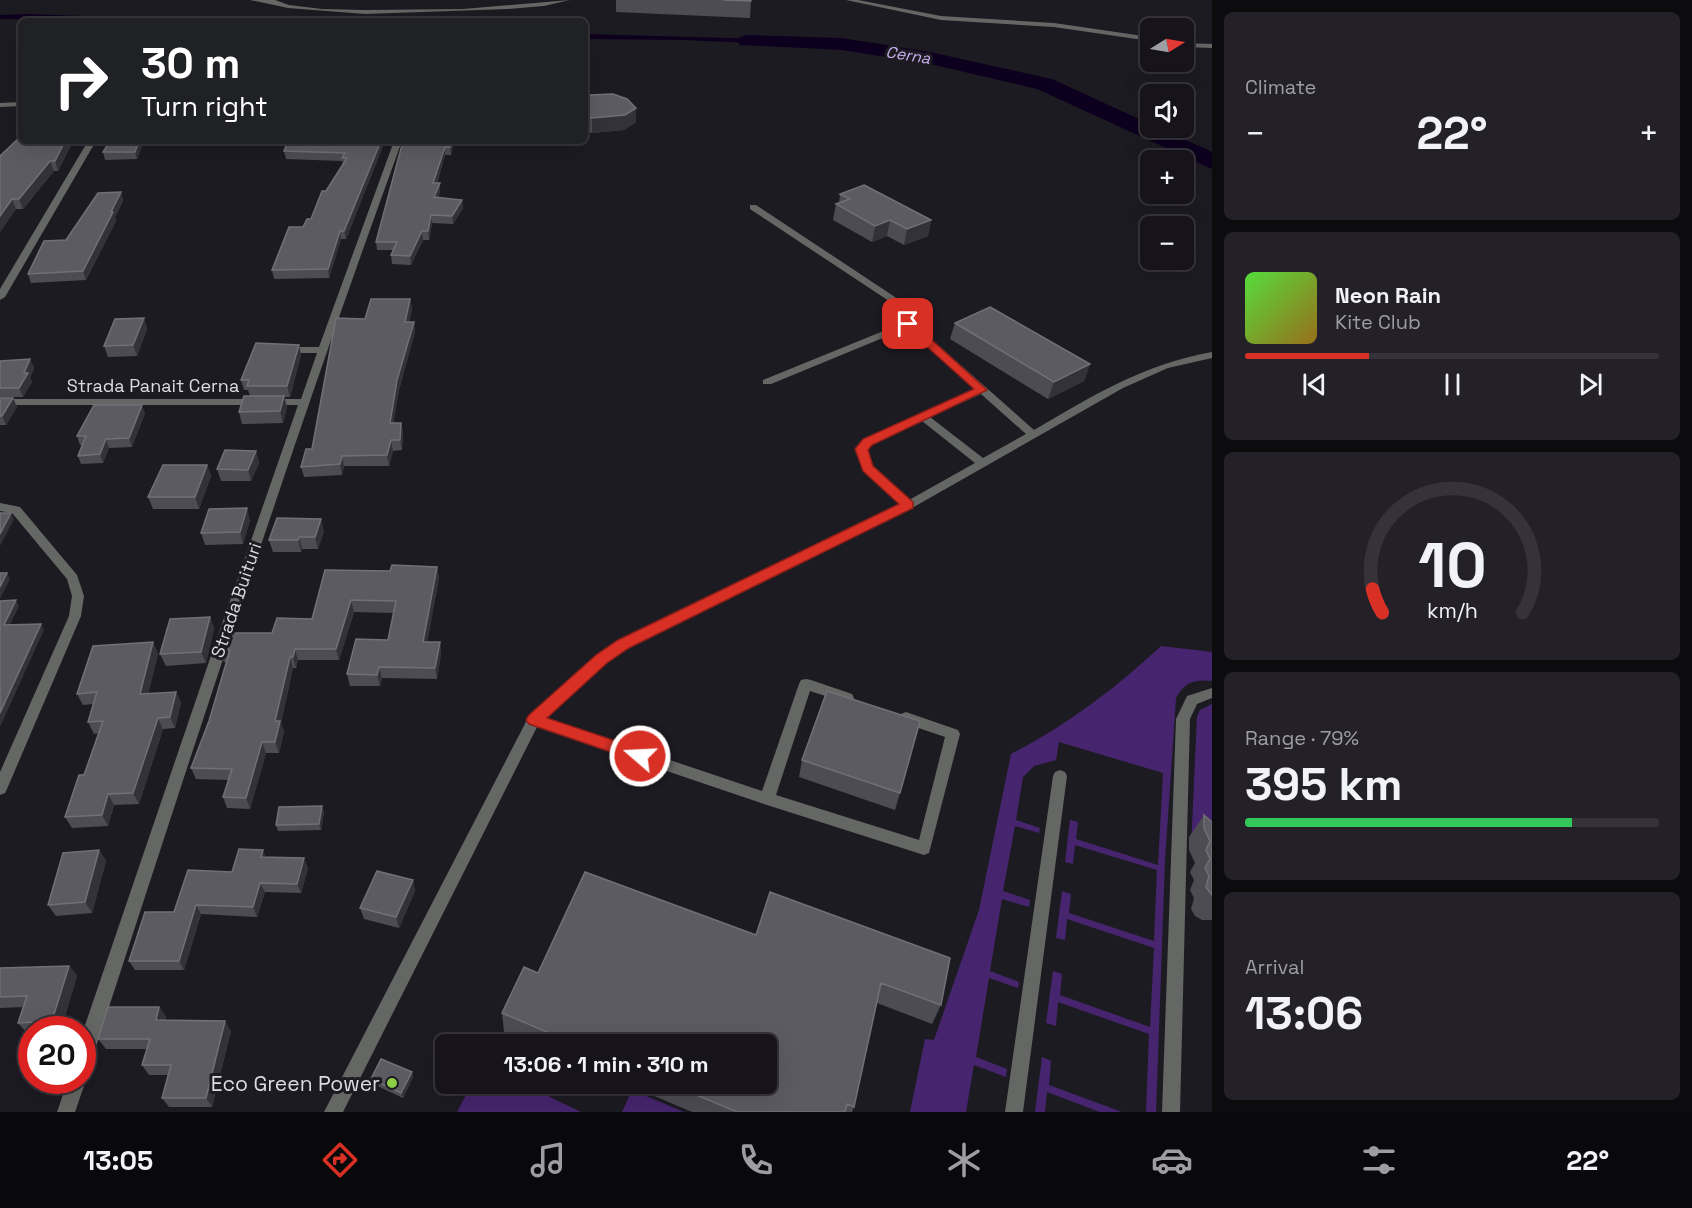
<!DOCTYPE html>
<html lang="en">
<head>
<meta charset="utf-8">
<style>
	body { margin:0; font-family:"Space Grotesk",sans-serif; background:#232127; color:#f1f3f6; height:100vh; display:flex; flex-direction:column; font-size:22px; white-space:nowrap }
	* { box-sizing:border-box; margin:0 }
	p { font-size:20px; color:#9e9ea2 }
	.icon { flex:none; width:33px; height:33px; fill:none; stroke:currentColor; stroke-width:2; stroke-linecap:round; stroke-linejoin:round }
	.map { position:relative; flex:1; overflow:hidden }
	.panel { display:flex; flex-direction:column; gap:12px; padding:12px; background:#0c0b0e; width:480px }
	.panel>* { flex:none }
	.top-card { position:absolute; left:18px; top:18px; width:570px; height:126px; border-radius:9px; box-shadow:0 6px 24px #0002,0 0 0 2px #353339; background:#202124; color:#fff; overflow:hidden }
	.needle { width:39px; rotate:79deg }
	.controls { position:absolute; left:1140px; top:18px; display:grid; gap:12px }
	.controls a { display:grid; place-items:center; width:54px; height:54px; border-radius:9px; background:#16141a; box-shadow:0 6px 24px #0002,0 0 0 2px #353339; font-size:30px }
	.speed { position:absolute; left:18px; top:1016px; display:flex; gap:12px; font-size:30px; font-weight:700; text-align:center }
	.speed>* { display:grid; place-content:center; width:78px; height:78px; border-radius:50%; background:#16141a; box-shadow:0 6px 24px #0002,0 0 0 2px #353339; line-height:1 }
	.speed .limit { border:9px solid #d22; background:#fff; color:#111 }
	.pin { position:absolute; display:grid; place-items:center; width:51px; height:51px; color:#fff; margin:-26px; border-radius:12px; box-shadow:0 3px 9px #0006 }
	.me { position:absolute; width:66px; margin:-33px; rotate:289deg; stroke-linejoin:round; filter:drop-shadow(0 0 4px #0008) }
	.turn { display:flex; align-items:center; gap:21px; height:126px; padding:0 24px; font-size:27px }
	.turn .icon { width:78px; height:78px; stroke-width:2.5 }
	.turn b { display:block; font-size:42px; line-height:51px }
	.big { font-size:45px; font-weight:700; line-height:1.1 }
	.panel .widget { flex:1; display:flex; flex-direction:column; justify-content:center; gap:9px; min-width:0; padding:0 21px; border-radius:9px; background:#232127 }
	.panel .dial { align-items:center; gap:0 }
	.dial svg { height:156px; overflow:visible; fill:none; stroke:#353339; stroke-width:7; stroke-linecap:round; text-anchor:middle }
	.dial text { fill:#f1f3f6; stroke:none }
	.song { display:flex; align-items:center; gap:18px }
	.cover { width:72px; height:72px; border-radius:9px; background:linear-gradient(135deg,hsl(110 70% 55%),hsl(40 70% 35%)) }
	.played { height:6px; border-radius:3px; background:linear-gradient(90deg,#d93025 30%,#353339 30%) }
	.keys { display:flex; justify-content:space-around; direction:ltr }
	.heat { display:flex; justify-content:space-between; align-items:center; font-size:33px; direction:ltr }
	.charge { height:9px; border-radius:4px; background:linear-gradient(90deg,#34c759 79%,#353339 0) }
	.trip { position:absolute; left:435px; top:1034px; width:342px; height:60px; border-radius:9px; background:#16141a; box-shadow:0 6px 24px #0002,0 0 0 2px #353339; font-weight:700; line-height:60px; text-align:center }
	.tab-bar { display:flex; height:96px; justify-content:space-around; align-items:center; background:#09080a; color:#9e9ea2 }
	.tab-bar .icon { width:42px; height:42px }
	.tab-bar .current { color:#d93025 }
	.tab-bar b { font-size:27px; color:#f1f3f6 }
	main { display:flex; flex:1; min-height:0 }
	.map>svg:first-child { display:block }
	.green { fill:#46256e }
	.water { fill:#0d001f }
	.lines { fill:none; stroke-linecap:round; stroke-linejoin:round }
	.river { fill:#0d001f; fill-rule:evenodd }
	.lane { fill:#656764; fill-rule:evenodd }
	.street { fill:#656764; fill-rule:evenodd }
	.wall { fill:#4e4c53 }
	.shaded-wall { fill:#343239 }
	.building { fill:#5d5b62; stroke:#727076; stroke-width:1.5 }
	.route { fill:#d93025; stroke:#8d1f18; stroke-width:1.5 }
	.poi-dot { fill:#8dce44; stroke:#1d1b22; stroke-width:2 }
	.labels { text-anchor:middle; dominant-baseline:central; stroke-width:6; stroke-linejoin:round; paint-order:stroke }
	.far-water-label { font-size:16px; font-style:italic; fill:#cab2f3; stroke:#1d1b22 }
	.street-label { font-size:18px; fill:#dedce1; stroke:#1d1b22 }
	.near-poi-label { font-size:21px; fill:#dedce1; stroke:#1d1b22; text-anchor:end }
</style>
</head>
<body>
<main>
<div class="map">
<svg width="1212" height="1112" viewBox="0 0 1212 1112">
	<rect width="100%" height="100%" fill="#1d1b22"/>
	<path class="green" d="M1161 646 1212 652V681C1195 679 1184 682 1176 698L1165 861 1156 1112H1146L1149 1034 1058 1002 1056 1026 1046 1023 1053 971 1062 974 1060 995 1150 1027 1154 948 1067 919 1065 940 1056 938 1062 891 1071 894 1069 913 1154 941 1157 870 1075 845 1073 864 1065 862 1070 820 1078 822 1076 839 1158 865 1163 773 1059 742 1056 760 1034 766 1023 777 1016 820 1040 828 1039 833 1015 826 1003 891 1030 900 1029 907 1002 899 990 971 1019 982 1018 988 989 978 976 1057 1007 1069 1006 1077 974 1065 966 1112H910L925 1039 934 1040 979 910 1011 754C1066 726 1116 688 1161 646Z
		M1212 704V853L1191 848 1197 716 1200 710Z
		M1042 1057 1051 1061 1049 1085 1122 1112H1100L1047 1092 1045 1112H1035Z
		M472 1083H521L581 1112H457Z
		M632 1090 684 1112H622Z"/>
	<path class="water" d="M30 14 210 21 0 19V15Z
		M585 34 804 40 802 45 682 40 585 39Z"/>
	<g class="lines">
		<path class="river" d="M747 35 842 38 930 52 1052 79 1150 124V128H1159L1212 152V169L1037 89 930 64 842 50 740 45 737 41 740 37Z"/>
		<path class="lane" d="M250 0H275L289 5 322 9 365 10 463 9 570 0 544 6 508 9 365 14 288 8Z
			M750 205H756L895 297 912 322 1034 430C1092 396 1144 364 1212 352V358L1168 368 1123 388 912 508 629 647 606 663 545 718 762 791 799 684 801 680 806 679 811 680 852 694 854 698 852 702 847 703 810 691 776 795 919 840 945 737 901 722 899 718 901 714 906 712 958 730 960 734 929 853 924 855 767 805 537 727 343 1112H324L529 716 596 655 619 641 900 504 863 470 856 449 864 440 975 389 907 328 771 384H763V380L903 323 889 301 750 209ZM981 394 1026 434 983 458 930 417ZM922 421 975 463 909 500 872 467 867 450 872 444Z
			M0 503 20 507 77 575 84 596 81 616 7 789 5 793 0 795V772L69 616 72 596 67 579 12 513 0 511Z
			M1212 688V698L1197 704 1190 719 1180 1112H1162L1176 719 1187 696Z
			M1060 770 1065 772 1067 776 1023 1112H1005L1053 776 1055 772Z"/>
		<path class="street" d="M846 0H858L941 16 1054 23 1150 37V41L1054 27 941 20Z
			M1184 43 1212 44V48L1184 47Z
			M21 102V106L0 107V103Z
			M88 141H96L5 297 0 300V289Z
			M394 141H402C291 445 192 753 91 1062L88 1068 82 1071V1034L215 644 298 405H0V399H301L317 353H285L280 350 285 347H319Z
			M82 1073 86 1080 75 1112H57L68 1080H82Z"/>
	</g>
	<path class="wall" d="M616 0H751L750 18 616 12Z
		M585 97 636 108V122L624 130 592 133 585 131Z
		M65 141H70L71 145 58 171H54L23 209H16L0 232V156Z
		M144 141 137 159 105 160 103 152Z
		M288 141H385L346 239H341L329 278 274 279 272 270 303 227 311 219 326 191 343 164 342 161 286 159 284 151Z
		M403 141H454L451 155H445L437 183H440V191L438 198 462 200 463 208 453 224 432 223 429 240H423L411 265 392 264 391 255 393 250H377L376 242Z
		M121 192 123 201 115 217 116 221 86 280 31 283 28 274Z
		M840 194 931 220 928 236 904 245 887 236 872 242 833 220 836 204 839 203Z
		M410 299 412 309 409 322H414L415 332 399 390 393 423H401L403 433 402 450 393 451 389 466H344L342 475 304 477 301 467 312 449 365 319Z
		M144 318 147 329 137 356 108 357 104 346Z
		M955 323 1090 364 1084 381 1048 399 950 339Z
		M299 345 301 355 290 397H284L287 407 283 423 242 424 239 412 250 396 248 390H244L241 380Z
		M30 359 34 368 30 378 32 382 23 397H0V361Z
		M0 398 17 407 6 425H0Z
		M145 413 132 447 109 448 103 463 81 464 78 456 82 445H80L77 436Z
		M256 451 259 463 251 481H221L217 469Z
		M207 465 211 476 199 509H153L148 497Z
		M250 520 243 544 205 545 201 533Z
		M324 531 318 549H302L301 552H273L269 540Z
		M437 567 439 578 427 642H440L441 654 437 679 382 678 380 686H350L347 674 388 640 394 613 354 612 339 660H298L296 668H293L281 723 284 732 279 753H266L250 809 227 808 223 797 228 780 196 779 191 768 209 721 226 662H224L220 651 312 619 390 571Z
		M210 617 214 629 206 663 166 666 160 654Z
		M153 642 158 654 148 694 176 692 181 703 175 728 163 729 139 804 114 805 108 826 72 828 65 817 84 775 99 733 94 734 88 722 93 704 83 705 77 694Z
		M802 760 900 793 895 810 799 777Z
		M322 806 324 812 321 830 278 831 276 825Z
		M1204 815 1212 822V920H1202L1195 916 1191 909 1194 898 1190 890 1194 880 1190 872 1195 863 1189 850V837Z
		M99 850 106 861 92 913 56 916 48 905Z
		M266 857 308 868 301 893 265 892 257 917 201 914 184 970H135L129 961 174 912 232 872Z
		M585 872 941 1005 932 1024 877 1003 854 1107 852 1112H692L624 1083H766V1044H532L504 1032 502 1013 538 973Z
		M413 880 415 891 399 928 364 919 360 908Z
		M69 966 77 976 61 1029H32V1033H27L18 1023 24 1007 0 1008V968Z
		M159 1007 166 1017 165 1020 231 1031 212 1107H169L162 1098 168 1075H149L142 1065 147 1049H106L98 1039Z
		M413 1077 403 1098 373 1084 371 1079Z"/>
	<path class="shaded-wall" d="M636 108V122L624 130 592 133V118Z
		M65 141H70L71 145 58 171 55 161Z
		M139 141H144L137 159 135 152Z
		M381 141H385L346 239 344 231Z
		M451 141H454L451 155 450 147Z
		M445 147V155L434 191 433 183Z
		M50 161 54 171 23 209 19 199Z
		M440 183V191L435 205 434 197Z
		M121 192 123 201 115 217 116 221 86 280 83 271Z
		M12 199 16 209 0 232V216Z
		M462 200 463 208 453 224 452 216Z
		M431 215 432 223 429 240 428 231Z
		M890 220 887 236 872 242 875 226Z
		M931 220 928 236 904 245 907 229Z
		M340 231 341 239 329 278 328 269Z
		M422 231 423 240 411 265 410 256Z
		M410 299 412 309 406 332 405 322Z
		M144 318 147 329 137 356 133 345Z
		M414 322 415 332 399 390 392 433 390 423 397 380Z
		M299 345 301 355 290 397 287 386Z
		M30 359 34 368 30 378 32 382 23 397 19 388Z
		M1090 364 1084 381 1048 399 1054 382Z
		M284 396 287 407 283 423 280 411Z
		M13 398 17 407 6 425 2 416Z
		M142 405 145 413 132 447 129 438Z
		M401 423 403 433 402 450 400 440Z
		M106 439 109 448 103 463 100 454Z
		M391 440 393 451 389 466 387 455Z
		M256 451 259 463 251 481 248 470Z
		M342 456 344 466 342 475 340 464Z
		M207 465 211 476 199 509 195 497Z
		M247 508 250 520 243 544 240 532Z
		M11 513 14 519 0 546V534Z
		M321 519 324 531 318 549 315 537Z
		M299 537 302 549 301 552 298 540Z
		M437 567 439 578 425 654 423 642Z
		M7 573 10 579 0 599V587Z
		M16 600 19 606 7 631 4 625Z
		M351 600 354 612 339 660 336 649Z
		M210 617 214 629 206 663 201 652Z
		M41 624 44 630 0 727V713Z
		M153 642 158 654 145 706 140 694Z
		M440 642 441 654 437 679 435 668Z
		M295 649 298 660 296 668 293 657Z
		M290 657 293 668 281 723 284 732 279 753 275 742V721Z
		M379 667 382 678 380 686 377 675Z
		M176 692 181 703 175 728 170 717Z
		M158 718 163 729 139 804 133 793Z
		M262 742 266 753 250 809 246 798Z
		M108 794 114 805 108 826 102 815Z
		M322 806 324 812 321 830 319 824Z
		M99 850 106 861 92 913 85 902Z
		M263 850 267 860 261 857Z
		M304 858 308 868 301 893 297 884Z
		M413 880 415 891 399 928 396 917Z
		M260 883 265 892 257 917 253 907Z
		M196 905 201 914 184 970 179 961Z
		M69 966 77 976 61 1029H58L52 1021Z
		M159 1007 166 1017 163 1030 156 1020Z
		M225 1021 231 1031 212 1107 206 1098Z
		M412 1072 413 1077 403 1098 401 1093Z"/>
	<path class="building" d="M723 0H751V1Z
		M613 94 627 99 636 108 625 115 592 118 585 116V97L588 95Z
		M19 138H21V141H65L55 161H50L19 199H12L0 216V156Z
		M110 141H139L135 152H103Z
		M288 141H381L344 231H340L328 269 272 270 289 227H303L307 219H311L322 191H326L347 158H342L345 153 284 151Z
		M403 141H451L450 147H445L433 183H440L434 197 462 200 452 216 431 215 428 231H422L410 256 391 255 397 242H376Z
		M864 185 931 220 907 229 890 220 875 226 836 204 850 199 840 194Z
		M121 192 111 212H113L83 271 28 274 44 241 66 240 98 193Z
		M371 299H410L405 322H414L397 380 390 423H401L400 440H391L387 455 342 456 340 464 301 467 306 449H312L336 318 365 319Z
		M990 307 1090 364 1054 382 955 323Z
		M144 318 133 345 104 346 115 319Z
		M256 343 299 345 287 386H247L249 380H241Z
		M30 359 24 373H28L19 388H0V361Z
		M244 396H284L280 411 239 412Z
		M0 398H13L2 416H0Z
		M94 405H142L129 438 106 439 100 454 78 456 86 436H77Z
		M225 450 256 451 248 470 217 469Z
		M163 465H207L195 497H148Z
		M247 508 240 532 201 533 209 509Z
		M0 513H11L0 534Z
		M277 518 321 519 315 537H299L298 540H269Z
		M392 565 437 567 423 642H440L435 668 379 667 377 675 347 674 356 639 388 640 396 601 351 600 336 649H295L293 657H290L275 721H280L275 742H262L246 798 223 797 232 769 191 768 209 721 230 650 220 651 226 633H272L277 618 312 619 325 570 390 571Z
		M0 573H7L0 587Z
		M16 600 4 625 41 624 0 713V601Z
		M210 617 201 652 160 654 170 619Z
		M153 642 140 694 176 692 170 717 158 718 133 793 108 794 102 815 65 817 79 775H84L103 721 88 722 97 692 77 694 93 646Z
		M827 691 920 721 900 793 802 760Z
		M322 806 319 824 276 825 279 807Z
		M1204 815 1212 822V895L1206 887 1209 876 1205 868 1210 859 1206 850 1210 841 1204 828Z
		M239 849 263 850 261 857 304 858 297 884 260 883 253 907 196 905 179 961H129L145 912H174L188 870 232 872Z
		M99 850 85 902 48 905 63 853Z
		M377 871 413 880 396 917 360 908Z
		M585 872 756 935 770 892 950 958 941 1005 881 983 854 1107 847 1104 845 1112H737L668 1083H766V1044H575L502 1013 524 967 538 973Z
		M69 966 52 1021 18 1023 27 996 0 997V968Z
		M108 1007H159L156 1020 225 1021 206 1098H162L171 1065H142L150 1039H98Z
		M381 1059 412 1072 401 1093 371 1079Z"/>
	<path class="route" d="M904 322H912L987 390 872 445 868 450 873 466 913 502V508L629 648 607 663 547 718 646 751 648 756 646 760 640 762 529 724 526 720 529 715 596 655 618 640 899 504 863 471 855 449 863 439 974 389 904 326Z"/>
	<circle class="poi-dot" cx="392" cy="1083" r="6"/>
	<g class="labels">
		<g class="far-water-label">
			<text transform="translate(908 55) rotate(9)">Cerna</text>
		</g>
		<g class="street-label">
			<text x="153" y="385">Strada Panait Cerna</text>
			<text transform="translate(236 600) rotate(-71)">Strada Buituri</text>
		</g>
		<g class="near-poi-label">
			<text x="380" y="1083">Eco Green Power</text>
		</g>
	</g>
</svg>
<div class="controls">
<a><svg class="needle" viewBox="-14 -14 28 28"><path d="M0-13l5 13h-10z" fill="#e53935"/><path d="M0 13l5-13h-10z" fill="#9e9ea2"/></svg></a>
<a><svg class="icon" aria-label="sound" viewBox="0 0 24 24"><path d="M4 9h4l5-4v14l-5-4H4zM17 9q2 3 0 6"/></svg></a>
<a>+</a>
<a>−</a>
</div>
<div class="speed"><div class="limit">20</div></div>
<div class="pin" style="left:908px;top:324px;background:#d93025"><svg class="icon" aria-label="arrive" viewBox="0 0 24 24"><path d="M6 21V4h12l-3 4 3 4H6"/></svg></div>
<svg class="me" style="left:640px;top:756px" viewBox="-20 -20 40 40"><circle r="17" fill="#d93025" stroke="#fff" stroke-width="3"/><path d="M0-11L8 9 0 5-8 9z" fill="#fff"/></svg>
<div class="trip">13:06 · 1 min · 310 m</div>
<div class="top-card">
<div class="turn"><svg class="icon" aria-label="right" viewBox="0 0 24 24"><path d="M7 20v-9h11M14 6l5 5-5 5"/></svg><div><b>30 m</b>Turn right</div></div>
</div>
</div>
<section class="panel">
<div class="widget"><p>Climate</p>
<div class="heat"><a>−</a><b class="big">22°</b><a>+</a></div>
</div>
<div class="widget">
<div class="song"><i class="cover"></i><div><b>Neon Rain</b><p>Kite Club</p></div></div>
<div class="played"></div>
<div class="keys"><svg class="icon" aria-label="previous" viewBox="0 0 24 24"><path d="M18 5L8 12l10 7zM5 5v14"/></svg><svg class="icon" aria-label="pause" viewBox="0 0 24 24"><path d="M8 5v14M16 5v14"/></svg><svg class="icon" aria-label="next" viewBox="0 0 24 24"><path d="M6 5l10 7-10 7zM19 5v14"/></svg></div>
</div>
<div class="widget dial"><svg viewBox="0 0 100 80">
<path d="M14 69A42 42 0 1 1 86 69"/>
<path d="M14 69A42 42 0 0 1 9 57" stroke="#d93025"/>
<text x="50" y="56" font-size="32" font-weight="700">10</text>
<text x="50" y="72" font-size="11">km/h</text>
</svg></div>
<div class="widget"><p>Range · 79%</p><b class="big">395 km</b><div class="charge"></div></div>
<div class="widget"><p>Arrival</p><b class="big">13:06</b></div>
</section>
</main>
<nav class="tab-bar">
<b>13:05</b>
<svg class="icon current" aria-label="directions" viewBox="0 0 24 24"><path d="M12 3l9 9-9 9-9-9zM9 14v-3h6M13 9l2 2-2 2"/></svg>
<svg class="icon" aria-label="music" viewBox="0 0 24 24"><path d="M9 18V5l10-2v13"/><circle cx="6" cy="18" r="3"/><circle cx="16" cy="16" r="3"/></svg>
<svg class="icon" aria-label="phone" viewBox="0 0 24 24"><path d="M5 4h4l2 5-3 2q2 4 5 5l2-3 5 2v4C11 20 4 13 5 4z"/></svg>
<svg class="icon" aria-label="climate" viewBox="0 0 24 24"><path d="M12 3v18M4 7l16 10M4 17L20 7"/></svg>
<svg class="icon" aria-label="car" viewBox="0 0 24 24"><path d="M5 17H2v-5l4-1 3-4h7l3 4 3 1v5h-3M9 17h6M6 11h13"/><circle cx="7" cy="17" r="2"/><circle cx="17" cy="17" r="2"/></svg>
<svg class="icon" aria-label="filters" viewBox="0 0 24 24"><path d="M4 7h16M4 17h16"/><circle cx="9" cy="7" r="2"/><circle cx="15" cy="17" r="2"/></svg>
<b>22°</b>
</nav>
</body>
</html>
